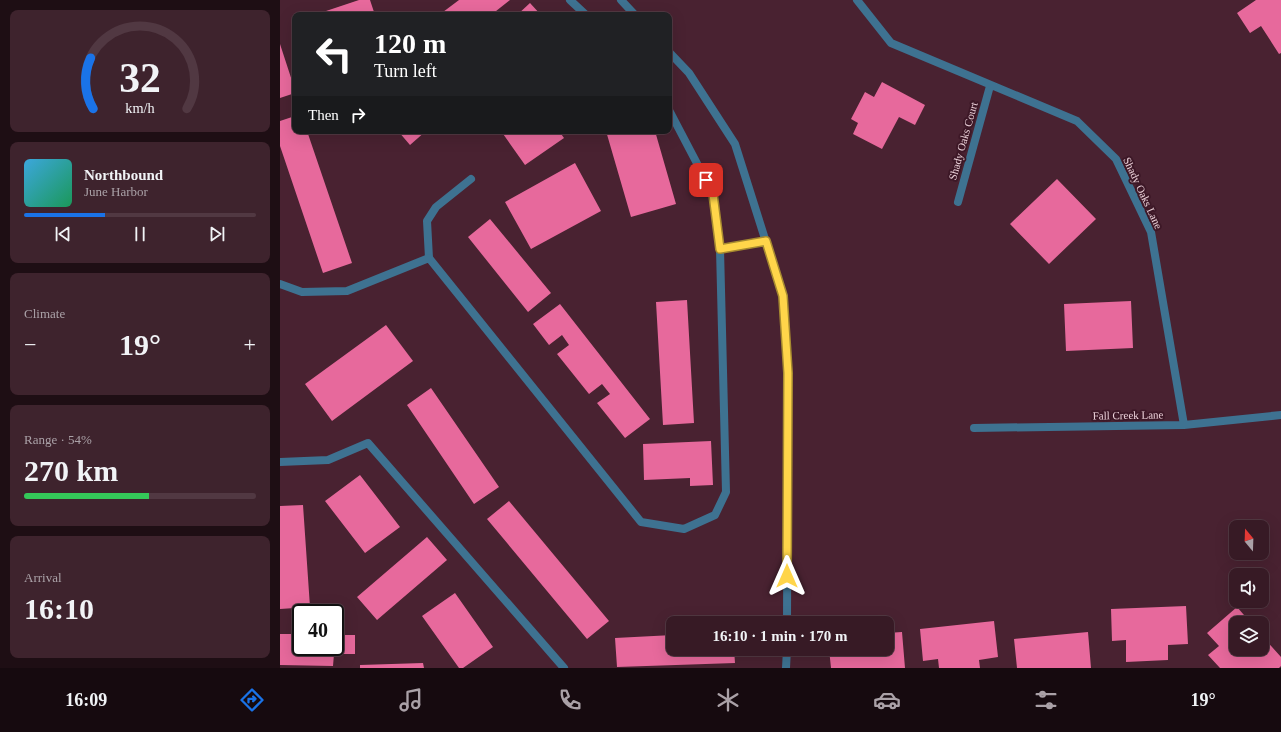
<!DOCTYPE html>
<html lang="en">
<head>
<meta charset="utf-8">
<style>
	body { margin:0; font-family:"Times New Roman",serif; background:#3e232d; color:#f1f3f6; height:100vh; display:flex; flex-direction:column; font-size:15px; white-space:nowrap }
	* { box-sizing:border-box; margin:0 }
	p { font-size:13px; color:#aaa1a7 }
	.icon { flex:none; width:22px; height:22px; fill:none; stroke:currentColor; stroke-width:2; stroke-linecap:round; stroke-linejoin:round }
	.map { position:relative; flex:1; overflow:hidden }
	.drawer { display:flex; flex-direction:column; gap:10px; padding:10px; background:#1e0e14; width:280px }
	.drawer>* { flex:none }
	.top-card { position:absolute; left:12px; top:12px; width:380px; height:122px; border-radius:8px; box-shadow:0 4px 16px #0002,0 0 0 1px #513842; background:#202124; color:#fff; overflow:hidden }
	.needle { width:26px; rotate:341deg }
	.buttons { position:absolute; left:949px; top:520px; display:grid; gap:8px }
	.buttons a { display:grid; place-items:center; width:40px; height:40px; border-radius:8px; background:#371a25; box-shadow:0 4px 16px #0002,0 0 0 1px #513842; font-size:20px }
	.speed { position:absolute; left:12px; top:604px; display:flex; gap:8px; font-size:20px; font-weight:700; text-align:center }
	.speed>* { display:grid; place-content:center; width:52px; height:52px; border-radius:50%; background:#371a25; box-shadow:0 4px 16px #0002,0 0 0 1px #513842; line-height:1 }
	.speed .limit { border:2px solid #111; border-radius:6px; background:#fff; color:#111 }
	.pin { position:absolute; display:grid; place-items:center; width:34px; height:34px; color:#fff; margin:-17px; border-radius:8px; box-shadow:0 2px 6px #0006 }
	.me { position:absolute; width:44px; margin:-22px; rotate:0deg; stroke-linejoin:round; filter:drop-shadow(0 0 3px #0008) }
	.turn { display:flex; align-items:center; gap:14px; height:84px; padding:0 16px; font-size:18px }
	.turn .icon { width:52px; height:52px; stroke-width:2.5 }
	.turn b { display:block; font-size:28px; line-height:34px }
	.then { display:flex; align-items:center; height:38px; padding:0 16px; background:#0003; gap:8px; font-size:15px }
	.big { font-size:30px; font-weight:800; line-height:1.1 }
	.drawer .tile { flex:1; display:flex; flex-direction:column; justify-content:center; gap:6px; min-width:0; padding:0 14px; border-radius:8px; background:#3e232d }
	.drawer .dial { align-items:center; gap:0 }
	.dial svg { height:104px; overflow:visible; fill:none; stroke:#513842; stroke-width:7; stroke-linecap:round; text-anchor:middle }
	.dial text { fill:#f1f3f6; stroke:none }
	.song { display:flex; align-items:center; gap:12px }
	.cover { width:48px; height:48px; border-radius:6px; background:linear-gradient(135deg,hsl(200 70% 55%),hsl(150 70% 35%)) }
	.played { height:4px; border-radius:2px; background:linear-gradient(90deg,#1a73e8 35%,#513842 35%) }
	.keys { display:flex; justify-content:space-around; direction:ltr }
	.heat { display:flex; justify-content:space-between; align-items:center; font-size:22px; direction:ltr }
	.charge { height:6px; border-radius:3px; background:linear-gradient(90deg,#34c759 54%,#513842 0) }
	.trip { position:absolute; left:386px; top:616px; width:228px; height:40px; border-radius:8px; background:#371a25; box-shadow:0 4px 16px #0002,0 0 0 1px #513842; font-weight:800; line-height:40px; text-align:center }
	.menu { display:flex; height:64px; justify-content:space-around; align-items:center; background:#160a0f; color:#aaa1a7 }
	.menu .icon { width:28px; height:28px }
	.menu .active { color:#1a73e8 }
	.menu b { font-size:18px; color:#f1f3f6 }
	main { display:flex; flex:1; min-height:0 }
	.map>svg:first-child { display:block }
	.building { fill:#e7699c }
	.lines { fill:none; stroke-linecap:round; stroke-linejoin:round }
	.service { stroke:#3e7291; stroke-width:8 }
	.minor { stroke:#3e7291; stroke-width:8 }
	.tertiary { stroke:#3e7291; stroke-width:8 }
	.route-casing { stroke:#a68a30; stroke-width:10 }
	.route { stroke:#ffd54a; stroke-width:7 }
	.labels { text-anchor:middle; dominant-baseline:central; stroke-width:4; stroke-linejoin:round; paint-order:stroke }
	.street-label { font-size:11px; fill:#ecd2da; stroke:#3d1827 }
</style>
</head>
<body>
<main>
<section class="drawer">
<div class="tile dial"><svg viewBox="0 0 100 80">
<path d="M14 69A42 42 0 1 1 86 69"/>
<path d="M14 69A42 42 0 0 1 12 30" stroke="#1a73e8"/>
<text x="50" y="56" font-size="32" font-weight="700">32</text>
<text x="50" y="72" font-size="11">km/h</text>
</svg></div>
<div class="tile">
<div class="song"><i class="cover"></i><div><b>Northbound</b><p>June Harbor</p></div></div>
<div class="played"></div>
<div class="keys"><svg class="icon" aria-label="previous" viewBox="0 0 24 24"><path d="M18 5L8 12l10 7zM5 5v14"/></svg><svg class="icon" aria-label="pause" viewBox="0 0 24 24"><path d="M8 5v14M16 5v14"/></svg><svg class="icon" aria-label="next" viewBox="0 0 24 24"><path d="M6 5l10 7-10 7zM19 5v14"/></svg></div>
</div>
<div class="tile"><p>Climate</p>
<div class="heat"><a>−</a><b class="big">19°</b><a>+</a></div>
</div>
<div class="tile"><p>Range · 54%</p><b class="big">270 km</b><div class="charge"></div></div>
<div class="tile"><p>Arrival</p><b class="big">16:10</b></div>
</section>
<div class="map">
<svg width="1001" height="668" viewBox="0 0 1001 668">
	<rect width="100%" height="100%" fill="#492231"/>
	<path class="building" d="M79 0H90L95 15H34Z
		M179 0H230L211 15H159Z
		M976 0H1001V53L999 54 981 26 970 33 957 13Z
		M250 3 261 15H237Z
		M15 21V34L11 22Z
		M0 44 15 90V93L0 98Z
		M602 82 645 105 635 125 619 117 602 149 573 134 578 123 571 119 585 92 594 97Z
		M15 116V131H27L72 263 43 273 0 146V121Z
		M118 131H146L130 145Z
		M221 131H279L284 138 245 165Z
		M326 131H375L396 204 351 217Z
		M295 163 321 211 251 249 225 202Z
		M777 179 816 219 769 264 730 224Z
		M210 219 271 293 248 312 188 237Z
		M407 300 414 423 383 425 376 302Z
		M851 301 853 348 786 351 784 304Z
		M280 304 370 419 345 438 317 403 330 394 322 384 309 394 277 354 289 345 282 335 269 345 253 324Z
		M106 325 133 361 52 421 25 384Z
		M151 388 219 487 194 504 127 405Z
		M431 441 433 485 410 486V478L364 480 363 444Z
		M80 475 120 527 85 553 45 501Z
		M229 501 329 621 307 639 207 519Z
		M23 505 30 607 0 609V506Z
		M147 537 167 560 97 620 77 597Z
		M175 593 213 647 183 668H179L142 616Z
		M906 606 908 644 888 645V660L846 662V640L832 641 831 609Z
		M957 607 971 623H956V649H982V636L1001 657V666L999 668H940L928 655 939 646 927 633Z
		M714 621 718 657 699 660 700 668H659L658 659 643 661 640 629Z
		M622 632 625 668H551L549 649H607V633Z
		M808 632 811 668H737L734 639Z
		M0 634H21V647H55V635H75V654H54L53 666 0 665Z
		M393 635V649H454L455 663 337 667 335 638Z
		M143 663 144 668H80V665Z"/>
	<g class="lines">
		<path class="service" d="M149 258 147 221 156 207 191 179"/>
		<path class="minor" d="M290 0 306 15
			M577 0 611 43 797 121 836 159 871 232 904 425
			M678 202 710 86
			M440 249 486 241
			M0 284 22 292 67 291 149 258 361 522 404 529 435 515 446 492 440 249 433 194 389 110
			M694 428 904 425 1001 415
			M0 462 48 460 88 443 284 668"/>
		<path class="tertiary" d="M341 0 355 15
			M389 52 409 73 455 144 503 296 508 373 507 623
			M506 668 507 649"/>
	</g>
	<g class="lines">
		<g class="route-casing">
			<path id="route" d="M426 180 433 194 440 249 486 241 503 296 508 373 507 576"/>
		</g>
		<use href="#route" class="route"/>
	</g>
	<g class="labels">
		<g class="street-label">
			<text transform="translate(683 141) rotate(-74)">Shady Oaks Court</text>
			<text transform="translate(863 193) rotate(65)">Shady Oaks Lane</text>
			<text transform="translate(848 415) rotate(-1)">Fall Creek Lane</text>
		</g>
	</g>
</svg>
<div class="buttons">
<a><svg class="needle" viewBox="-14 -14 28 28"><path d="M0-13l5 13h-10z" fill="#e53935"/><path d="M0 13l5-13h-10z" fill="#aaa1a7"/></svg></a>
<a><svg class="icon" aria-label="sound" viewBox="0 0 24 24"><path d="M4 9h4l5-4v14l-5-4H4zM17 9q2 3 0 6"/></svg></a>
<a><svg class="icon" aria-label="layers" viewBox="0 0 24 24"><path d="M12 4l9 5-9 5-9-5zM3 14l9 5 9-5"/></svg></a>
</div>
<div class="speed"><div class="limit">40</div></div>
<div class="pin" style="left:426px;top:180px;background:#d93025"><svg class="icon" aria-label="arrive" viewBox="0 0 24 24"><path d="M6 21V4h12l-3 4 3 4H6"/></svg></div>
<svg class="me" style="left:507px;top:576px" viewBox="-20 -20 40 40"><path d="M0-17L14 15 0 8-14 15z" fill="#ffd54a" stroke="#fff" stroke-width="4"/></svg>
<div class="trip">16:10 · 1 min · 170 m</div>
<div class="top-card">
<div class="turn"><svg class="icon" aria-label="left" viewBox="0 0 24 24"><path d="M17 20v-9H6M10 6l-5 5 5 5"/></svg><div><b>120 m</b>Turn left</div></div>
<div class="then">Then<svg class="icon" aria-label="right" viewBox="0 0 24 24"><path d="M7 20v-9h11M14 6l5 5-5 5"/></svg></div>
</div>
</div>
</main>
<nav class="menu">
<b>16:09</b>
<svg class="icon active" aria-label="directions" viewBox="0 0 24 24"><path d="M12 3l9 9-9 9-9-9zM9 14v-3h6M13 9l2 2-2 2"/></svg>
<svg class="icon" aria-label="music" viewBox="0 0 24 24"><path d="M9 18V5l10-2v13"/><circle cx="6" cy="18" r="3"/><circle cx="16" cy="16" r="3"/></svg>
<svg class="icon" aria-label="phone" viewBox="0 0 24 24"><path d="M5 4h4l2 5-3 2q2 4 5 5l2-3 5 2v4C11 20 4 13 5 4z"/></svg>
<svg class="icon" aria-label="climate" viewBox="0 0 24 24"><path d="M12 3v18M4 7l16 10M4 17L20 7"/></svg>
<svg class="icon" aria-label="car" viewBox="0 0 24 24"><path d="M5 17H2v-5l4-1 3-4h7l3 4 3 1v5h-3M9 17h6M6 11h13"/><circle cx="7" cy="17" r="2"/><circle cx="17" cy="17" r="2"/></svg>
<svg class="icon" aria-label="filters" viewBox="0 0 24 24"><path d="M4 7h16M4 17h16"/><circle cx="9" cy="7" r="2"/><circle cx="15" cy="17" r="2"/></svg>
<b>19°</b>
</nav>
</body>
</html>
